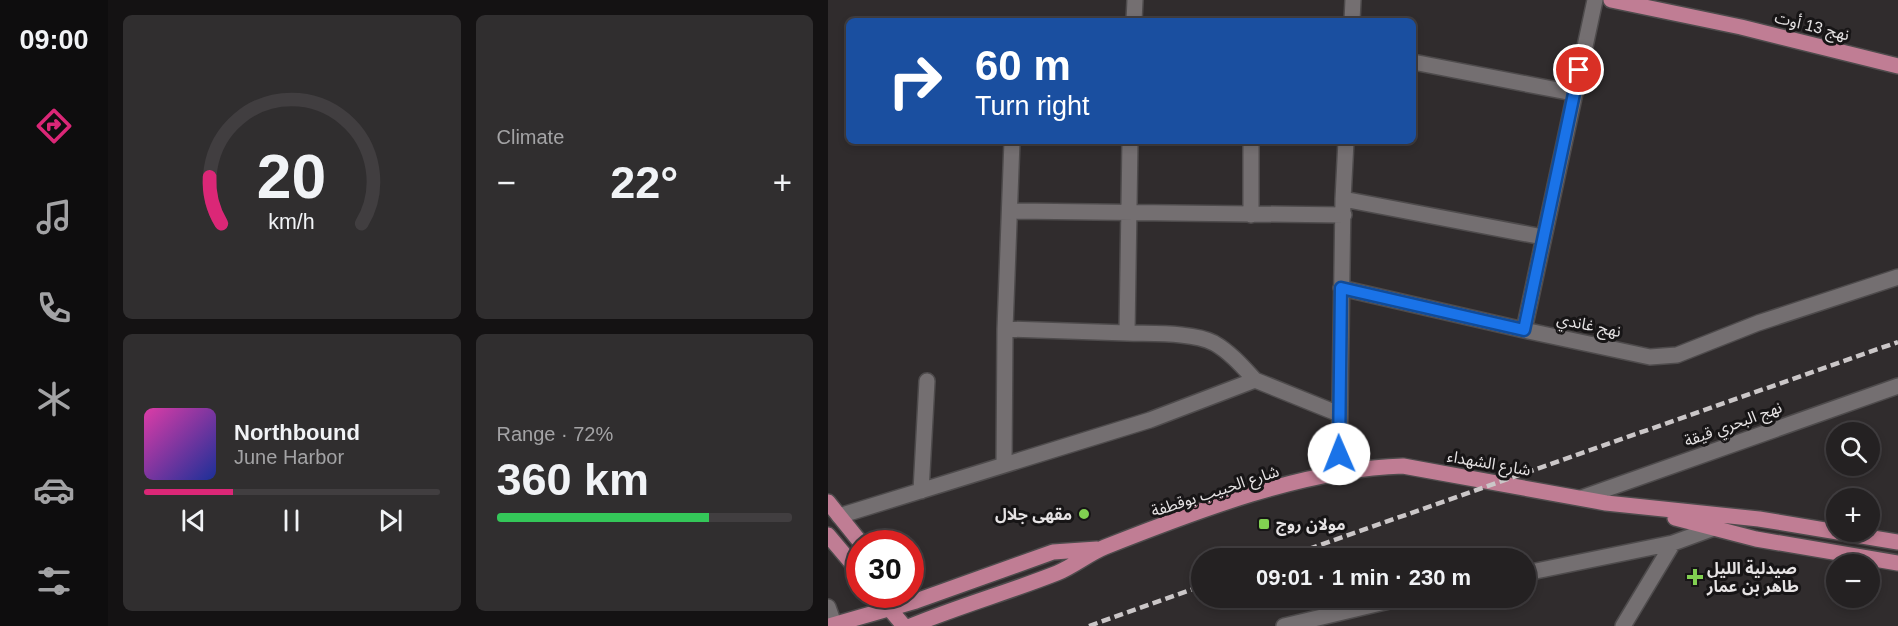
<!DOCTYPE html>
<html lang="en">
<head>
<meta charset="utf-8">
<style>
	body { margin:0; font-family:Arial,"Noto Sans Arabic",sans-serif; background:#302e2f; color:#f1f3f6; height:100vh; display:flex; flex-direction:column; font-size:22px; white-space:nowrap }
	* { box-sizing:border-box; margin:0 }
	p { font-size:20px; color:#a3a3a5 }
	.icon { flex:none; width:33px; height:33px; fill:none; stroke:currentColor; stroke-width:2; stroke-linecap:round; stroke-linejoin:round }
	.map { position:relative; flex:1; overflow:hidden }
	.panel { display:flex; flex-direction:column; gap:15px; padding:15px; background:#141213; width:720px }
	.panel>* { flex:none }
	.hud { position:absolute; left:18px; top:18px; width:570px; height:126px; border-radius:9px; box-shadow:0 3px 9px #0003,0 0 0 2px #413e40; background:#1a4fa0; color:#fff; overflow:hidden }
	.tools { position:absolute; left:998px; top:422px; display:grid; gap:12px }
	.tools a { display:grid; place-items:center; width:54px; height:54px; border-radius:50%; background:#242122; box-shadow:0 3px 9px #0003,0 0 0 2px #413e40; font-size:30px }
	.speed { position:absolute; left:18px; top:530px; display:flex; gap:12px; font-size:30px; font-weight:700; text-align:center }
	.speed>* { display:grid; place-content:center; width:78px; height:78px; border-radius:50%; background:#242122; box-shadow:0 3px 9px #0003,0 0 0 2px #413e40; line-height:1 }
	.speed .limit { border:9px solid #d22; background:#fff; color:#111 }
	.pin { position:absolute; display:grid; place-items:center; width:51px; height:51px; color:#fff; margin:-26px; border:3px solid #fff; border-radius:50%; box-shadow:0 2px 6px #0007 }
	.me { position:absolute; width:66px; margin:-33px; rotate:359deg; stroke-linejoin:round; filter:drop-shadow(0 0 4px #0008) }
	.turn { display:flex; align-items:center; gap:21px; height:126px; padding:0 30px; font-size:27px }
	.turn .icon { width:78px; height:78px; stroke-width:2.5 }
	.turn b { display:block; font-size:42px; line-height:51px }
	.big { font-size:45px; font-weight:700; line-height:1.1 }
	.panel .tile { flex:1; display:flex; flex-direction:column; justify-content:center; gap:9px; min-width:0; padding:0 21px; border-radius:9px; background:#302e2f }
	.panel .dial { align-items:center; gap:0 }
	.dial svg { height:156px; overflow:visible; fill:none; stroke:#413e40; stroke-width:7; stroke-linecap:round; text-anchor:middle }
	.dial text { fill:#f1f3f6; stroke:none }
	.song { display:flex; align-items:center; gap:18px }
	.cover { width:72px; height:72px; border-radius:9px; background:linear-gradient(135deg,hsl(320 70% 55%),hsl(230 70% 35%)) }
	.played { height:6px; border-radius:3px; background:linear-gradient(90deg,#db2777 30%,#413e40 30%) }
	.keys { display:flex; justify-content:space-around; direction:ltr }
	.heat { display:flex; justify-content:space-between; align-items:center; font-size:33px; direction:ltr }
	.charge { height:9px; border-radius:4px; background:linear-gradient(90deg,#34c759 72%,#413e40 0) }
	.panel .tiles { flex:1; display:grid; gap:15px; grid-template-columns:repeat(2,1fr) }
	.trip { position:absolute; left:363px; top:548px; width:345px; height:60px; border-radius:30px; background:#242122; box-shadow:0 3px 9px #0003,0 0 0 2px #413e40; font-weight:700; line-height:60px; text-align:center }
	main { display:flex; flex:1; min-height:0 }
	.tab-bar { display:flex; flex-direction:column; width:108px; justify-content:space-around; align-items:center; background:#0e0d0e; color:#a3a3a5 }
	.tab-bar .icon { width:42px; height:42px }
	.tab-bar .selected { color:#db2777 }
	.tab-bar b { font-size:27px; color:#f1f3f6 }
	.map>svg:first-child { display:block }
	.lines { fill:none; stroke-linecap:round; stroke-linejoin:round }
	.minor-casing { stroke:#4e4b4c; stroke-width:18 }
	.major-casing { stroke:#4e4b4c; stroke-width:18 }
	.minor { stroke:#746f71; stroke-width:15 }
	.major { stroke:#c07d94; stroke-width:15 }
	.rail { stroke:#cbc7c8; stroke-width:4.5; stroke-dasharray:9 4.5; stroke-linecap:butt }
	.route-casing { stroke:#114b97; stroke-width:15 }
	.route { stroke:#1a73e8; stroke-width:10 }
	.poi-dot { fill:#81d051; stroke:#171516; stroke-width:2 }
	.labels { text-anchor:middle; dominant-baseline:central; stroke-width:6; stroke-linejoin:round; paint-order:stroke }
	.street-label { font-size:16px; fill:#e6e3e4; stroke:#171516 }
	.poi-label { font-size:16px; font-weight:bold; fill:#e6e3e4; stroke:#171516; text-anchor:start }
</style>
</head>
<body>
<main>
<nav class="tab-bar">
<b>09:00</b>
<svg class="icon selected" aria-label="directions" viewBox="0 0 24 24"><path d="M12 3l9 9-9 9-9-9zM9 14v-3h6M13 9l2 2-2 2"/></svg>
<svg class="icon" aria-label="music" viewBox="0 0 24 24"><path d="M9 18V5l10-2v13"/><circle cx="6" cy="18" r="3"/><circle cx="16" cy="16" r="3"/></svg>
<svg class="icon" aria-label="phone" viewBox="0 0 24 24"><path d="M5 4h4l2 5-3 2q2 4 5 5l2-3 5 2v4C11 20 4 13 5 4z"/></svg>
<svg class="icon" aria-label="climate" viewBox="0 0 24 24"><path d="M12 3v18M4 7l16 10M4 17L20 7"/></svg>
<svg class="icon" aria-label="car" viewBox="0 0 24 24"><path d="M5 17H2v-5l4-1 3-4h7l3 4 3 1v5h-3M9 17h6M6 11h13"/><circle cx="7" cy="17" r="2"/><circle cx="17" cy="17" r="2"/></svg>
<svg class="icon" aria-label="filters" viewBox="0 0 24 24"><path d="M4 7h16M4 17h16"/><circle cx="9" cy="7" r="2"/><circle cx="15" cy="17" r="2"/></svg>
</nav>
<section class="panel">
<div class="tiles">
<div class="tile dial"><svg viewBox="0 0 100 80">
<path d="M14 69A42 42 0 1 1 86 69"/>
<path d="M14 69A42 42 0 0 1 8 45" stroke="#db2777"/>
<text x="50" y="56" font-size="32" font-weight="700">20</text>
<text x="50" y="72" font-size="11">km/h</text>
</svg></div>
<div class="tile"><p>Climate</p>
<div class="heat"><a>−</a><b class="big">22°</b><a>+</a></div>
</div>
<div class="tile">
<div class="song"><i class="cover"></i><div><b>Northbound</b><p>June Harbor</p></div></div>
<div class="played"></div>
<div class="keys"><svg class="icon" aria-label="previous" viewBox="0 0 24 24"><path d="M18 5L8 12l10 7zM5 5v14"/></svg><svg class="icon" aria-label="pause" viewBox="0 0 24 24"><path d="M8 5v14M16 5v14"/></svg><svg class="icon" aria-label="next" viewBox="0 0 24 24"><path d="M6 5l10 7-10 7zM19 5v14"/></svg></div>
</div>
<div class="tile"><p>Range · 72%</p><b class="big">360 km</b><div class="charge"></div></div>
</div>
</section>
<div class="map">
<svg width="1070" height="626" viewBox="0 0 1070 626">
	<rect width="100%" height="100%" fill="#302c2d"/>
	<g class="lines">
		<g class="minor-casing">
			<path id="minor" d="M767 0 696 330 822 357 849 355 930 323 1070 277
				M306 21 307 0
				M524 21 525 0
				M585 62 745 93
				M423 141V215
				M515 199 715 237
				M182 211 516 215
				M513 288 696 330
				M177 329 299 333 302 141
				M299 333C323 334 365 332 386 343 402 352 415 367 427 380
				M176 465 177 329 184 141
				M511 474 515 199 518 141
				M93 491 99 381
				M753 498 1070 386
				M11 516 322 420 427 380 511 414
				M698 573 845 543
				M0 607 6 624
				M456 626 578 597
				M795 626 845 543 886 528"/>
		</g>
		<g class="major-casing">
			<path id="major" d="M783 0 913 27 1070 66
				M0 502 33 543
				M847 518 928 539 1070 563
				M0 535 32 573
				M49 594 76 626
				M1 626 88 601 225 552 269 549
				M83 626C131 606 181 592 229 573 246 566 260 554 277 547 368 511 477 469 575 466L778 503 931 519 1070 542"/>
		</g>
		<use href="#minor" class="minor"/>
		<use href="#major" class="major"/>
		<path class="rail" d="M455 558 1070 342
			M261 626 374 586"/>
	</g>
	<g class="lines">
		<g class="route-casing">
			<path id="route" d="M511 454 513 288 696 330 751 70"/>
		</g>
		<use href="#route" class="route"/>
	</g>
	<g class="poi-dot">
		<circle cx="256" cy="514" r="6"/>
		<rect x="430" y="518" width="12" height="12" rx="3"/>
		<path d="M864 568h6v6h6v6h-6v6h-6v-6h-6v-6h6z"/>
	</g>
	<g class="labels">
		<g class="street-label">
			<text transform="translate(984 26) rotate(14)">نهج 13 أوت</text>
			<text transform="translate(761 325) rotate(12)">نهج غاندي</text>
			<text transform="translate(905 424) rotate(-20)">نهج البحري قيقة</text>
			<text transform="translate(661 463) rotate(10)">شارع الشهداء</text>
			<text transform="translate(387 491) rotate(-18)">شارع الحبيب بوقطفة</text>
		</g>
		<g class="poi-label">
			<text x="244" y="514" text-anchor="end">مقهى جلال</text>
			<text x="448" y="524">مولان روج</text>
			<text x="879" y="568">صيدلية الليل<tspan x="879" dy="18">طاهر بن عمار</tspan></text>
		</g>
	</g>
</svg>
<div class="tools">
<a><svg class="icon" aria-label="search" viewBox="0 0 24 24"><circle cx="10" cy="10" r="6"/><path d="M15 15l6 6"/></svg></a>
<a>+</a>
<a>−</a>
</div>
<div class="speed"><div class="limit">30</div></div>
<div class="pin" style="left:751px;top:70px;background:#d93025"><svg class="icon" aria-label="arrive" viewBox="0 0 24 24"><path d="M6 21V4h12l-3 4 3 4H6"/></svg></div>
<svg class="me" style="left:511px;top:454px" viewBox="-20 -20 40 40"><circle r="19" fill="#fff"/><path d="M0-13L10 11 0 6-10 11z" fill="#1a73e8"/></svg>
<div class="trip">09:01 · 1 min · 230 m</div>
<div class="hud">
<div class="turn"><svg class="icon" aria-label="right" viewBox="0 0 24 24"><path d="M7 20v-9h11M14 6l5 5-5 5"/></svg><div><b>60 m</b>Turn right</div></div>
</div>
</div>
</main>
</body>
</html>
